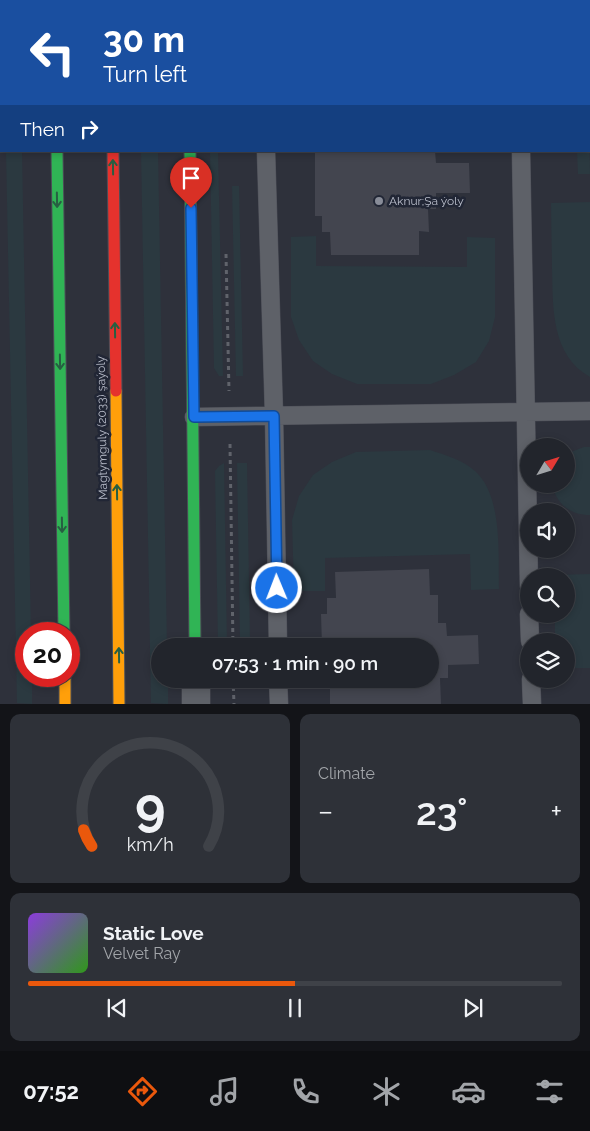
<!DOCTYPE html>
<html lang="en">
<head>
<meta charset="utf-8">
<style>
	body { margin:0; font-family:Raleway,sans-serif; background:#2e3138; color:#f1f3f6; height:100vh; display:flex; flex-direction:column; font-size:19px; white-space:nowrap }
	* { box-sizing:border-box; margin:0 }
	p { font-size:16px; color:#a2a5a9 }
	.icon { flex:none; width:28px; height:28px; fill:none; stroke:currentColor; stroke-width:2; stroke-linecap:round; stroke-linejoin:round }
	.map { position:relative; height:704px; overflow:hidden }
	.sheet { display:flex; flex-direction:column; gap:10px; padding:10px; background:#131418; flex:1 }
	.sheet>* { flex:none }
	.top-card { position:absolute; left:0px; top:0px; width:590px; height:152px; box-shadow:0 2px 8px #0003,0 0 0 1px #3f4248; background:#1a4fa0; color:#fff; overflow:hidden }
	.needle { width:32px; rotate:52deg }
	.controls { position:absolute; left:520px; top:438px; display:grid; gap:10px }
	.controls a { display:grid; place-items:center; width:55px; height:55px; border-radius:50%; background:#22252c; box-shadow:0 2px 8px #0003,0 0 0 1px #3f4248; font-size:25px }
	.speed { position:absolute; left:15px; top:622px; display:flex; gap:10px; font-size:25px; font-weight:700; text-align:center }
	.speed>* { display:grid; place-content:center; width:65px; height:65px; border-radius:50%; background:#22252c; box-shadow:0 2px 8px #0003,0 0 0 1px #3f4248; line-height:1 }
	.speed .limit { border:8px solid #d22; background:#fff; color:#111 }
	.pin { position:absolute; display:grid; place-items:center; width:42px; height:42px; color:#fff; margin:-51px -21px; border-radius:50% 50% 50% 0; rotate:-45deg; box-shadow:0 0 5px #0007 }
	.pin .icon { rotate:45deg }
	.me { position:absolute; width:55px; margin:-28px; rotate:359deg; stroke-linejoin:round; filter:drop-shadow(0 0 4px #0008) }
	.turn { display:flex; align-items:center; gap:18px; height:105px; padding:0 20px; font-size:22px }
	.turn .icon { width:65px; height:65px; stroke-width:2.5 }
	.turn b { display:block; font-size:35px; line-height:42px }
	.then { display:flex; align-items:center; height:48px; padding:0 20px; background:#0003; gap:10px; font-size:19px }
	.big { font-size:38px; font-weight:600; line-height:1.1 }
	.sheet .card { flex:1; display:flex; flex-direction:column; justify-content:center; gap:8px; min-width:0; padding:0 18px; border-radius:10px; background:#2e3138 }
	.sheet .dial { align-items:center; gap:0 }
	.dial svg { height:130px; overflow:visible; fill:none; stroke:#3f4248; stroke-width:7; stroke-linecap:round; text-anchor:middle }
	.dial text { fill:#f1f3f6; stroke:none }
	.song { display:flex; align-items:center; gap:15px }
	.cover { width:60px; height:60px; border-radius:8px; background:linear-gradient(135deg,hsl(270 70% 55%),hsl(110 70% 35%)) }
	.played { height:5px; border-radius:2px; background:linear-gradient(90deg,#ea580c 50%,#3f4248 50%) }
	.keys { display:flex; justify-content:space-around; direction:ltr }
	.heat { display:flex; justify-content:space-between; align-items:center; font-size:28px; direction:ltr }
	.sheet .tiles { flex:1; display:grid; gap:10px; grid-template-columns:1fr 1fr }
	.card:last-child { grid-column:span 2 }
	.trip { position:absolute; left:151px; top:638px; width:288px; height:50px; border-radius:25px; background:#22252c; box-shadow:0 2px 8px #0003,0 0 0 1px #3f4248; font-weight:600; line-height:50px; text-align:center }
	.dock { display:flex; height:80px; justify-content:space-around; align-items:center; background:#0e0f12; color:#a2a5a9 }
	.dock .icon { width:35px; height:35px }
	.dock .on { color:#ea580c }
	.dock b { font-size:22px; color:#f1f3f6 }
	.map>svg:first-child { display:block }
	.green { fill:#2b3940 }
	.building { fill:#43454f }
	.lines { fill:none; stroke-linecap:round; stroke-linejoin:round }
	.lane-casing { stroke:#4c4e57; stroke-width:19 }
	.street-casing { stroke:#4c4e57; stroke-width:29 }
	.fast-casing { stroke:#4c4e57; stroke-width:13 }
	.slow-casing { stroke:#4c4e57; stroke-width:13 }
	.jam-casing { stroke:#4c4e57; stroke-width:13 }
	.path { stroke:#60636b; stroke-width:3; stroke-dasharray:4 4; stroke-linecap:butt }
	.lane { stroke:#5e6168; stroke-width:18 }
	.street { stroke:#5e6168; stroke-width:28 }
	.fast { stroke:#30b455; stroke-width:11 }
	.slow { stroke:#ff9f0a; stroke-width:11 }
	.jam { stroke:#e5322d; stroke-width:11 }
	.oneway { stroke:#275f42 }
	.route-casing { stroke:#114b97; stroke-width:12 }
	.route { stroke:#1a73e8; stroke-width:9 }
	.poi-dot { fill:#888c98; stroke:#212635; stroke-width:2 }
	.labels { text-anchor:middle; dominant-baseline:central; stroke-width:5; stroke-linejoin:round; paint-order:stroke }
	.poi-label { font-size:12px; fill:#b9bdca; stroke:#212635; text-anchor:start }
	.street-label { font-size:12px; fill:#b9bdca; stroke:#212635 }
</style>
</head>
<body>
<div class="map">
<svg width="590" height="704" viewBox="0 0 590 704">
	<rect width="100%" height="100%" fill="#2e313b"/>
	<path class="green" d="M589 123 590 174H578L577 151H589Z
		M6 151H22L31 634H26V676H32V704L17 703Z
		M141 151H158L167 646H160V679H168V704L151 703Z
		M210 151H218L223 376H219L214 368Z
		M232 186H239L243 376H236Z
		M590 202V377C551 355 553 308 552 269 552 247 551 225 551 203Z
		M316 236V266L467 267V237L495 238V317L489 341 476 362 454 375 431 384H357L332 374 313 361 299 340 291 317V237Z
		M584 447H590V515C569 515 556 503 552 484H566V456L571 452Z
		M430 450C445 455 463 460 475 471 503 496 498 555 499 589L471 590 470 554 325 558V591H294L292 520 299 496 313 475 332 462 356 452Z
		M224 463 227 646H218L215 471 219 466Z
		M237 463H247L250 640 240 641Z
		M590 574V668H566V641H555V614H566V576H554V575Z"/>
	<path class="building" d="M315 151H435L436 163H469L470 193H436V209H428L429 232 419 231V255H331L330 232H322V216H315Z
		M429 569 430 595H438V623H446L447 636 478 635 479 664 448 665V678H440L441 704H330V689H323V679H430V646H322L321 614H327V598H336L335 572Z"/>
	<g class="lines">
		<g class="lane-casing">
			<path id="lane" d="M261 0V1
				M519 0V1
				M266 151 274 415 278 646
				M521 151 529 586
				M194 417 590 411
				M529 614 530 641
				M278 679 279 704
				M531 679 532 704"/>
		</g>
		<g class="street-casing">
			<path id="street" d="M188 0V1
				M196 679V704"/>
		</g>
		<g class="fast-casing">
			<path id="fast" d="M54 0 55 1
				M111 0V1
				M57 151 64 634
				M190 151 195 646"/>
		</g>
		<g class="slow-casing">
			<path id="slow" d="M116 391 119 704
				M65 676V704"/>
		</g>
		<g class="jam-casing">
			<path id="jam" d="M113 151 116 391"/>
		</g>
		<path class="path" d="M226 254 229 391
			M230 444 233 646
			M233 679 234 704"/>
		<use href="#lane" class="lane"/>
		<use href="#street" class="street"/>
		<use href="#fast" class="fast"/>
		<use href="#slow" class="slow"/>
		<use href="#jam" class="jam"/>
	</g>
	<defs><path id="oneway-shaft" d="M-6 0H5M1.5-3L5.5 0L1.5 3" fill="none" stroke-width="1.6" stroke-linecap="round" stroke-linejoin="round" transform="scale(1.25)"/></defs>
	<g class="oneway">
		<use href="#oneway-shaft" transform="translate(113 167) rotate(-91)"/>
		<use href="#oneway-shaft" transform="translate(57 200) rotate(89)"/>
		<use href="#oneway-shaft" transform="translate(115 330) rotate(-91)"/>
		<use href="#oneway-shaft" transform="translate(60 362) rotate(89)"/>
		<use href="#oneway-shaft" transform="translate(117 492) rotate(-91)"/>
		<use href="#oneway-shaft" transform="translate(62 525) rotate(89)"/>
		<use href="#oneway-shaft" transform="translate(119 655) rotate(-91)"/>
	</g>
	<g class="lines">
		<g class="route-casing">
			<path id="route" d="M191 208 194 417 274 416 277 588"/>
		</g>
		<use href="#route" class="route"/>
	</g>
	<circle class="poi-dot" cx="379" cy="201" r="5"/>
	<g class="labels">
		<g class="poi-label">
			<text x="389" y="201">Aknur;Şa ýoly</text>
		</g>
		<g class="street-label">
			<text transform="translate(102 428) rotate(-91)">Magtymguly (2033) şaýoly</text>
		</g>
	</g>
</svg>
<div class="controls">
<a><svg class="needle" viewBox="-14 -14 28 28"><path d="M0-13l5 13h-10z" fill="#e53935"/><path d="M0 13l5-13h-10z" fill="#a2a5a9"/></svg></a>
<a><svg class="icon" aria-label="sound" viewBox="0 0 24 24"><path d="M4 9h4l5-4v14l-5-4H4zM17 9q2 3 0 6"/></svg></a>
<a><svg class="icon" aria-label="search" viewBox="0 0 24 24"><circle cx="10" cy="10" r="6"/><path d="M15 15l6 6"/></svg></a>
<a><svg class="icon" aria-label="layers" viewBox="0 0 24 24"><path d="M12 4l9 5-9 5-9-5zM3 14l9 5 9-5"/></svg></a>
</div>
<div class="speed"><div class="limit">20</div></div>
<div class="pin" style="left:191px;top:208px;background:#d93025"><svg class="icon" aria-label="arrive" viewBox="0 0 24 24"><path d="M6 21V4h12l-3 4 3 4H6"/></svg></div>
<svg class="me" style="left:277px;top:588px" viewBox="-20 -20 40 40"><circle r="17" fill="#1a73e8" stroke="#fff" stroke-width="3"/><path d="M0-11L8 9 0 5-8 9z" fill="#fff"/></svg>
<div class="trip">07:53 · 1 min · 90 m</div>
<div class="top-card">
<div class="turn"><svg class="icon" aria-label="left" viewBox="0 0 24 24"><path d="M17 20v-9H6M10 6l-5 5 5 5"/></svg><div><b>30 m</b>Turn left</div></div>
<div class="then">Then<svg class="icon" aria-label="right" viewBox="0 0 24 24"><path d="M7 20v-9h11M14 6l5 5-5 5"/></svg></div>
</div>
</div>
<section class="sheet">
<div class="tiles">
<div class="card dial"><svg viewBox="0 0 100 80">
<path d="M14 69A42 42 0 1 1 86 69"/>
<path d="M14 69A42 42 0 0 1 9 59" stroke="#ea580c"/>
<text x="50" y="56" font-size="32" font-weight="700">9</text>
<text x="50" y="72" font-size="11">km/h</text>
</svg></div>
<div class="card"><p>Climate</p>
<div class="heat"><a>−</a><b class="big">23°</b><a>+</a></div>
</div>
<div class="card">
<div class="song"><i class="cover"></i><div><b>Static Love</b><p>Velvet Ray</p></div></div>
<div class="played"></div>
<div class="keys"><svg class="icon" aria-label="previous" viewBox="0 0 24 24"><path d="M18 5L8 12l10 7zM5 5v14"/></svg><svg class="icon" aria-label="pause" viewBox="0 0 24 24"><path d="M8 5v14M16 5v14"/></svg><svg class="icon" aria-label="next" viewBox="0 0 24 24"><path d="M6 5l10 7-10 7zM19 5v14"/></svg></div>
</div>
</div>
</section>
<nav class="dock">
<b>07:52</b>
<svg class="icon on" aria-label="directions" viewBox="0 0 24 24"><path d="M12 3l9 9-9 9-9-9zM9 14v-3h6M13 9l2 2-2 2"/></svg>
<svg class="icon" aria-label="music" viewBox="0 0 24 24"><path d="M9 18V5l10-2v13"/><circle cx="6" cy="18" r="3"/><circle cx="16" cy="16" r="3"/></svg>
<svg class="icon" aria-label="phone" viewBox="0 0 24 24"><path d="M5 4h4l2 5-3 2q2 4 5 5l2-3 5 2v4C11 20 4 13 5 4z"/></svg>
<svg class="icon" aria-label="climate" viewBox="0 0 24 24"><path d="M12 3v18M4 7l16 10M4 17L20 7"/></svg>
<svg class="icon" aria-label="car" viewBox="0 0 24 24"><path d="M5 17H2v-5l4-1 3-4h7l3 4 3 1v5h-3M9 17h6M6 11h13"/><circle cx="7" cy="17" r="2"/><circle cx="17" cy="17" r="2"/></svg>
<svg class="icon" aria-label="filters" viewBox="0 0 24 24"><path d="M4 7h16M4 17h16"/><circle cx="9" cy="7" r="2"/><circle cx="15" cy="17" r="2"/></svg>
</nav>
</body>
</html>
